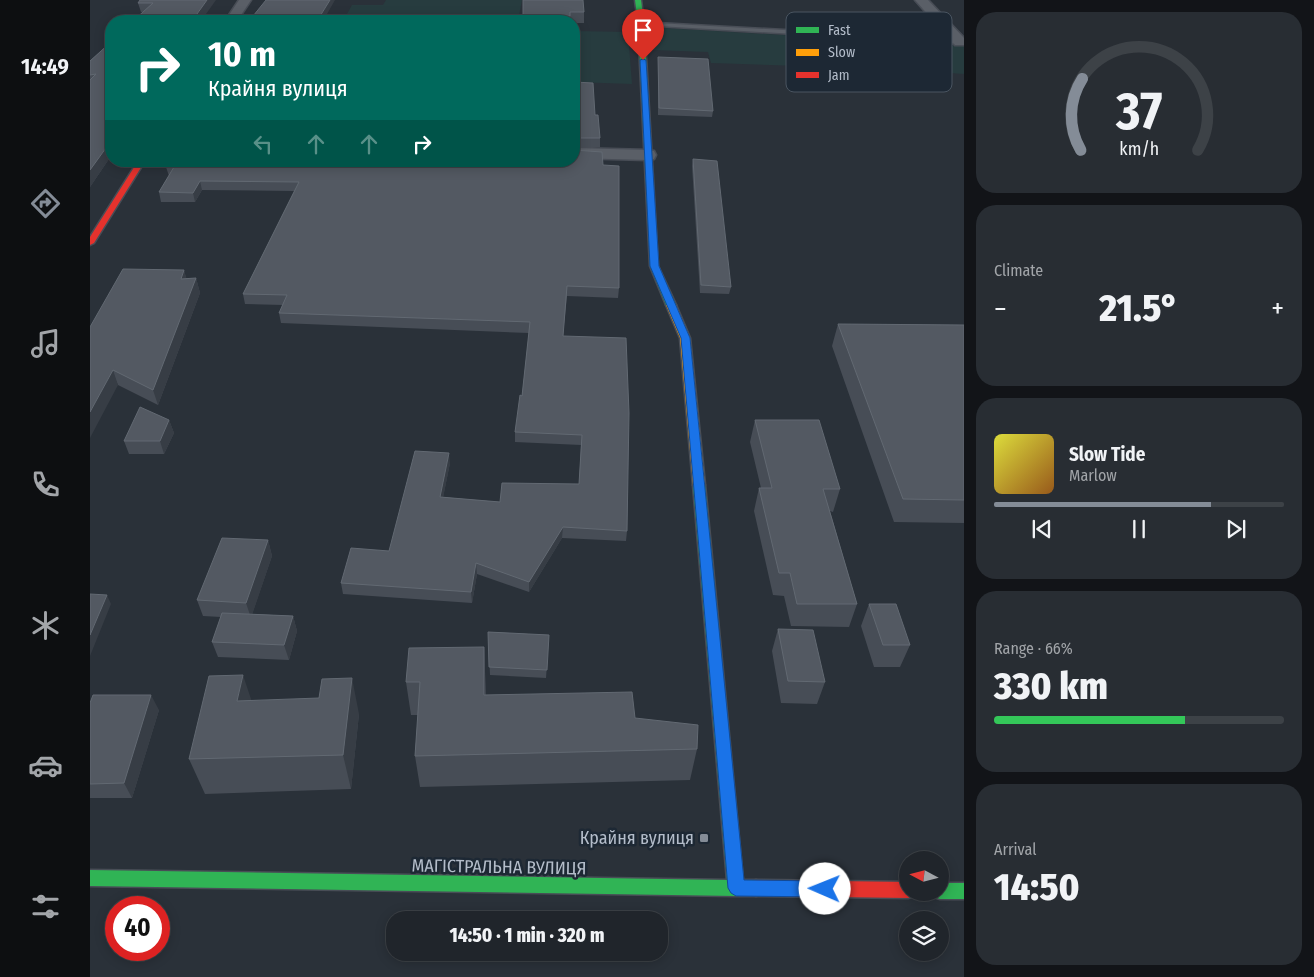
<!DOCTYPE html>
<html lang="en">
<head>
<meta charset="utf-8">
<style>
	body { margin:0; font-family:"Fira Sans Condensed",sans-serif; background:#282d33; color:#f1f3f6; height:100vh; display:flex; flex-direction:column; font-size:19px; white-space:nowrap }
	* { box-sizing:border-box; margin:0 }
	p { font-size:16px; color:#a2a5a9 }
	.icon { flex:none; width:28px; height:28px; fill:none; stroke:currentColor; stroke-width:2; stroke-linecap:round; stroke-linejoin:round }
	.map { position:relative; flex:1; overflow:hidden }
	.panel { display:flex; flex-direction:column; gap:12px; padding:12px; background:#121418; width:350px }
	.panel>* { flex:none }
	.top-card { position:absolute; left:15px; top:15px; width:475px; height:152px; border-radius:20px; box-shadow:0 2px 12px #0003,0 0 0 1px #3d4247; background:#00695c; color:#fff; overflow:hidden }
	.needle { width:32px; rotate:277deg }
	.fabs { position:absolute; left:809px; top:851px; display:grid; gap:10px }
	.fabs a { display:grid; place-items:center; width:50px; height:50px; border-radius:50%; background:#20252b; box-shadow:0 2px 12px #0003,0 0 0 1px #3d4247; font-size:25px }
	.speed { position:absolute; left:15px; top:896px; display:flex; gap:10px; font-size:25px; font-weight:700; text-align:center }
	.speed>* { display:grid; place-content:center; width:65px; height:65px; border-radius:50%; background:#20252b; box-shadow:0 2px 12px #0003,0 0 0 1px #3d4247; line-height:1 }
	.speed .limit { border:8px solid #d22; background:#fff; color:#111 }
	.pin { position:absolute; display:grid; place-items:center; width:42px; height:42px; color:#fff; margin:-51px -21px; border-radius:50% 50% 50% 0; rotate:-45deg; box-shadow:0 0 5px #0007 }
	.pin .icon { rotate:45deg }
	.me { position:absolute; width:55px; margin:-28px; rotate:271deg; stroke-linejoin:round; filter:drop-shadow(0 0 4px #0008) }
	.turn { display:flex; align-items:center; gap:18px; height:105px; padding:0 20px; font-size:22px }
	.turn .icon { width:65px; height:65px; stroke-width:2.5 }
	.turn b { display:block; font-size:35px; line-height:42px }
	.lanes { display:flex; align-items:center; height:48px; padding:0 20px; background:#0003; justify-content:center; gap:25px; direction:ltr }
	.lanes .off { opacity:.35 }
	.big { font-size:38px; font-weight:800; line-height:1.1 }
	.panel .tile { flex:1; display:flex; flex-direction:column; justify-content:center; gap:8px; min-width:0; padding:0 18px; border-radius:20px; background:#282d33 }
	.panel .dial { align-items:center; gap:0 }
	.dial svg { height:130px; overflow:visible; fill:none; stroke:#3d4247; stroke-width:7; stroke-linecap:round; text-anchor:middle }
	.dial text { fill:#f1f3f6; stroke:none }
	.song { display:flex; align-items:center; gap:15px }
	.cover { width:60px; height:60px; border-radius:8px; background:linear-gradient(135deg,hsl(60 70% 55%),hsl(30 70% 35%)) }
	.played { height:5px; border-radius:2px; background:linear-gradient(90deg,#848c97 75%,#3d4247 75%) }
	.keys { display:flex; justify-content:space-around; direction:ltr }
	.heat { display:flex; justify-content:space-between; align-items:center; font-size:28px; direction:ltr }
	.charge { height:8px; border-radius:4px; background:linear-gradient(90deg,#34c759 66%,#3d4247 0) }
	.trip { position:absolute; left:296px; top:911px; width:282px; height:50px; border-radius:20px; background:#20252b; box-shadow:0 2px 12px #0003,0 0 0 1px #3d4247; font-weight:800; line-height:50px; text-align:center }
	main { display:flex; flex:1; min-height:0 }
	.tab-bar { display:flex; flex-direction:column; width:90px; justify-content:space-around; align-items:center; background:#0d0f11; color:#a2a5a9 }
	.tab-bar .icon { width:35px; height:35px }
	.tab-bar .selected { color:#848c97 }
	.tab-bar b { font-size:22px; color:#f1f3f6 }
	.map>svg:first-child { display:block }
	.green { fill:#273c3f }
	.lines { fill:none; stroke-linecap:round; stroke-linejoin:round }
	.lane-casing { stroke:#484d56; stroke-width:3 }
	.street-casing { stroke:#484d56; stroke-width:3 }
	.fast-casing { stroke:#484d56; stroke-width:3 }
	.slow-casing { stroke:#484d56; stroke-width:3 }
	.jam-casing { stroke:#484d56; stroke-width:3 }
	.lane { fill:#5a5f67; fill-rule:evenodd }
	.street { fill:#5a5f67; fill-rule:evenodd }
	.fast { fill:#30b455; fill-rule:evenodd }
	.slow { fill:#ff9f0a; fill-rule:evenodd }
	.jam { fill:#e5322d; fill-rule:evenodd }
	.wall { fill:#474d56 }
	.shaded-wall { fill:#373d45 }
	.building { fill:#535962; stroke:#626972 }
	.route { fill:#1a73e8; stroke:#114b97 }
	.poi-dot { fill:#848c97; stroke:#1d2834; stroke-width:2 }
	.labels { text-anchor:middle; dominant-baseline:central; stroke-width:5; stroke-linejoin:round; paint-order:stroke }
	.near-poi-label { font-size:18px; fill:#b4bdca; stroke:#1d2834; text-anchor:end }
	.near-street-label { font-size:18px; fill:#b4bdca; stroke:#1d2834 }
	.key { fill:#1d2834; stroke:#4a5561; stroke-width:1 }
	.key-label { font-size:14px; fill:#b4bdca }
</style>
</head>
<body>
<main>
<nav class="tab-bar">
<b>14:49</b>
<svg class="icon selected" aria-label="directions" viewBox="0 0 24 24"><path d="M12 3l9 9-9 9-9-9zM9 14v-3h6M13 9l2 2-2 2"/></svg>
<svg class="icon" aria-label="music" viewBox="0 0 24 24"><path d="M9 18V5l10-2v13"/><circle cx="6" cy="18" r="3"/><circle cx="16" cy="16" r="3"/></svg>
<svg class="icon" aria-label="phone" viewBox="0 0 24 24"><path d="M5 4h4l2 5-3 2q2 4 5 5l2-3 5 2v4C11 20 4 13 5 4z"/></svg>
<svg class="icon" aria-label="climate" viewBox="0 0 24 24"><path d="M12 3v18M4 7l16 10M4 17L20 7"/></svg>
<svg class="icon" aria-label="car" viewBox="0 0 24 24"><path d="M5 17H2v-5l4-1 3-4h7l3 4 3 1v5h-3M9 17h6M6 11h13"/><circle cx="7" cy="17" r="2"/><circle cx="17" cy="17" r="2"/></svg>
<svg class="icon" aria-label="filters" viewBox="0 0 24 24"><path d="M4 7h16M4 17h16"/><circle cx="9" cy="7" r="2"/><circle cx="15" cy="17" r="2"/></svg>
</nav>
<div class="map">
<svg width="874" height="977" viewBox="0 0 874 977">
	<rect width="100%" height="100%" fill="#2a3139"/>
	<path class="green" d="M296 0H432L428 21H253L262 5H293Z
		M560 27 874 46V74L803 69 621 63 618 52 562 50Z
		M484 31 538 32 542 84 484 82Z"/>
	<g class="lines">
		<g class="lane-casing">
			<path id="lane" d="M549 22 874 40V44L551 25 548 23Z"/>
		</g>
		<g class="street-casing">
			<path id="street" d="M149 0H161L147 21H135Z
				M825 0H838L874 38V45H865Z
				M484 148 558 150 564 151 566 155 564 159 558 160 484 158Z"/>
		</g>
		<g class="fast-casing">
			<path id="fast" d="M545 0H551L554 23 568 266 586 305 581 308 576 305 560 266 548 23Z
				M609 481 615 485 653 880H666L672 882 674 888 672 894 666 896H646L0 886V870L637 880 603 485Z
				M850 883H874V899H850L844 897 843 892H850Z"/>
		</g>
		<g class="slow-casing">
			<path id="slow" d="M581 302 586 305 600 338 615 485 609 489 603 485 590 338 576 305Z"/>
		</g>
		<g class="jam-casing">
			<path id="jam" d="M48 161H55L4 243 0 245V237Z
				M666 880 818 882V892H825L824 896 818 898 666 896 660 894 658 888 660 882Z"/>
		</g>
		<use href="#lane" class="lane"/>
		<use href="#street" class="street"/>
		<use href="#fast" class="fast"/>
		<use href="#slow" class="slow"/>
		<use href="#jam" class="jam"/>
	</g>
	<path class="wall" d="M126 0 53 12H51L48 3Z
		M433 0 494 12V23H484V21H433Z
		M21 42V156L0 187V61Z
		M568 57 623 111 622 117 568 115Z
		M484 82 505 115 510 138V147H484Z
		M603 159 641 287 639 294 610 293 602 166Z
		M484 161 529 288 528 298 477 296 473 336 537 531 536 541 472 538 439 592 387 574 382 603 253 594 251 583 299 551 360 463 353 497 410 502 489 484 491 445 425 442V432L432 396 439 333 191 323 189 313 193 305 155 304 153 294 204 191 112 190 105 202H71L69 192 79 176 76 167Z
		M94 270 96 278H106L110 293 68 405 28 385 0 327Z
		M748 324 874 325V523L804 522 742 346Z
		M79 420 84 433 74 454H39L34 441Z
		M665 420 750 489 743 512 740 511 767 604 759 627 701 626 694 596 683 595 664 511 669 488H671L660 442Z
		M178 540 182 556 162 614 203 616 207 631 199 660 128 657 122 642 131 617 113 616 107 600Z
		M779 604 820 645 810 667H784L771 626Z
		M688 629 735 682 727 704 691 703 682 651Z
		M398 632 459 635 456 678 400 675Z
		M394 647 396 695 545 718 607 749 600 780 330 787 325 756 328 715H321L316 682Z
		M162 700 269 714 261 789 115 794 99 759Z
		M0 703 69 710 42 798H0Z"/>
	<path class="shaded-wall" d="M117 0H126L111 21H102Z
		M240 0H245L233 21H227Z
		M21 141V156L0 187V170Z
		M110 181 112 190 105 202 103 193Z
		M94 270 98 284 91 279Z
		M106 278 110 293 68 405 63 390Z
		M23 370 28 385 0 438V412Z
		M79 420 84 433 74 454 70 441Z
		M359 453 360 463 351 508 350 497Z
		M473 527 472 538 439 592V582Z
		M178 540 182 556 161 618 156 603Z
		M386 563 387 574 382 603 381 592Z
		M17 595 21 604 0 656V635Z
		M203 616 207 631 199 660 194 645Z
		M394 647 395 680 396 728 394 695Z
		M153 675 165 711 147 701Z
		M262 678 269 714 261 789 253 755Z
		M61 695 69 710 42 798 34 783Z"/>
	<path class="building" d="M50 0H117L102 21H43L63 3H48Z
		M176 0H240L227 21H159Z
		M433 0H493L494 12H480V16H433Z
		M21 42V141L0 170V80L6 74 0 75V61Z
		M568 57 618 59 623 111 569 108Z
		M484 82 503 83 505 115H508L510 138H484Z
		M484 150 512 152 513 165 529 166V288L477 286 473 336 536 338 539 413 537 531 473 527 439 582 386 563 381 592 251 583 261 548 299 551 325 451 359 453 350 497 410 502 412 483 489 484 492 435 425 432 430 395 432 396 440 322 189 313 197 295 153 294 209 182 110 181 103 193 69 192 84 167H76L80 161H484Z
		M603 159 627 161 641 287 611 285Z
		M33 269 94 270 91 279 106 278 63 390 23 370 0 412V327Z
		M748 324 874 325V500L813 499Z
		M50 407 79 420 70 441H34Z
		M665 420H729L750 489H733L767 604H707L700 573H689L669 488H682Z
		M132 538 178 540 156 603 107 600Z
		M0 594 17 595 0 635Z
		M779 604H806L820 645H793Z
		M132 613 203 616 194 645 122 642Z
		M688 629 723 630 735 682 698 681Z
		M398 632 459 635 457 670 399 667Z
		M394 647V695L542 692 545 718 608 725 607 749 325 756 330 682H316L319 648Z
		M153 675 147 701 229 698 232 679 262 678 253 755 99 759 119 676Z
		M3 695H61L34 783 0 784V703Z"/>
	<path class="route" d="M553 59 556 60 569 266 600 338 654 880 735 881 741 884 743 889 741 895 735 897 646 896 641 893 638 888 591 338 560 266 550 60Z"/>
	<rect class="poi-dot" x="609" y="833" width="10" height="10" rx="2.5"/>
	<g class="labels">
		<g class="near-poi-label">
			<text x="604" y="838">Крайня вулиця</text>
		</g>
		<g class="near-street-label">
			<text transform="translate(409 867) rotate(1)">МАГІСТРАЛЬНА ВУЛИЦЯ</text>
		</g>
	</g>
	<rect x="696" y="12" width="166" height="80" rx="8" class="key"/>
	<rect x="706" y="27" width="23" height="6" fill="#30b455"/>
	<rect x="706" y="49" width="23" height="7" fill="#ff9f0a"/>
	<rect x="706" y="72" width="23" height="6" fill="#e5322d"/>
	<g class="key-label">
		<text x="738" y="35">Fast</text>
		<text x="738" y="57">Slow</text>
		<text x="738" y="80">Jam</text>
	</g>
</svg>
<div class="fabs">
<a><svg class="needle" viewBox="-14 -14 28 28"><path d="M0-13l5 13h-10z" fill="#e53935"/><path d="M0 13l5-13h-10z" fill="#a2a5a9"/></svg></a>
<a><svg class="icon" aria-label="layers" viewBox="0 0 24 24"><path d="M12 4l9 5-9 5-9-5zM3 14l9 5 9-5"/></svg></a>
</div>
<div class="speed"><div class="limit">40</div></div>
<div class="pin" style="left:553px;top:60px;background:#d93025"><svg class="icon" aria-label="arrive" viewBox="0 0 24 24"><path d="M6 21V4h12l-3 4 3 4H6"/></svg></div>
<svg class="me" style="left:735px;top:889px" viewBox="-20 -20 40 40"><circle r="19" fill="#fff"/><path d="M0-13L10 11 0 6-10 11z" fill="#1a73e8"/></svg>
<div class="trip">14:50 · 1 min · 320 m</div>
<div class="top-card">
<div class="turn"><svg class="icon" aria-label="right" viewBox="0 0 24 24"><path d="M7 20v-9h11M14 6l5 5-5 5"/></svg><div><b>10 m</b>Крайня вулиця</div></div>
<div class="lanes"><svg class="icon off" aria-label="left" viewBox="0 0 24 24"><path d="M17 20v-9H6M10 6l-5 5 5 5"/></svg><svg class="icon off" aria-label="ahead" viewBox="0 0 24 24"><path d="M12 20V5M6 11l6-6 6 6"/></svg><svg class="icon off" aria-label="ahead" viewBox="0 0 24 24"><path d="M12 20V5M6 11l6-6 6 6"/></svg><svg class="icon" aria-label="right" viewBox="0 0 24 24"><path d="M7 20v-9h11M14 6l5 5-5 5"/></svg></div>
</div>
</div>
<section class="panel">
<div class="tile dial"><svg viewBox="0 0 100 80">
<path d="M14 69A42 42 0 1 1 86 69"/>
<path d="M14 69A42 42 0 0 1 15 25" stroke="#848c97"/>
<text x="50" y="56" font-size="32" font-weight="700">37</text>
<text x="50" y="72" font-size="11">km/h</text>
</svg></div>
<div class="tile"><p>Climate</p>
<div class="heat"><a>−</a><b class="big">21.5°</b><a>+</a></div>
</div>
<div class="tile">
<div class="song"><i class="cover"></i><div><b>Slow Tide</b><p>Marlow</p></div></div>
<div class="played"></div>
<div class="keys"><svg class="icon" aria-label="previous" viewBox="0 0 24 24"><path d="M18 5L8 12l10 7zM5 5v14"/></svg><svg class="icon" aria-label="pause" viewBox="0 0 24 24"><path d="M8 5v14M16 5v14"/></svg><svg class="icon" aria-label="next" viewBox="0 0 24 24"><path d="M6 5l10 7-10 7zM19 5v14"/></svg></div>
</div>
<div class="tile"><p>Range · 66%</p><b class="big">330 km</b><div class="charge"></div></div>
<div class="tile"><p>Arrival</p><b class="big">14:50</b></div>
</section>
</main>
</body>
</html>
